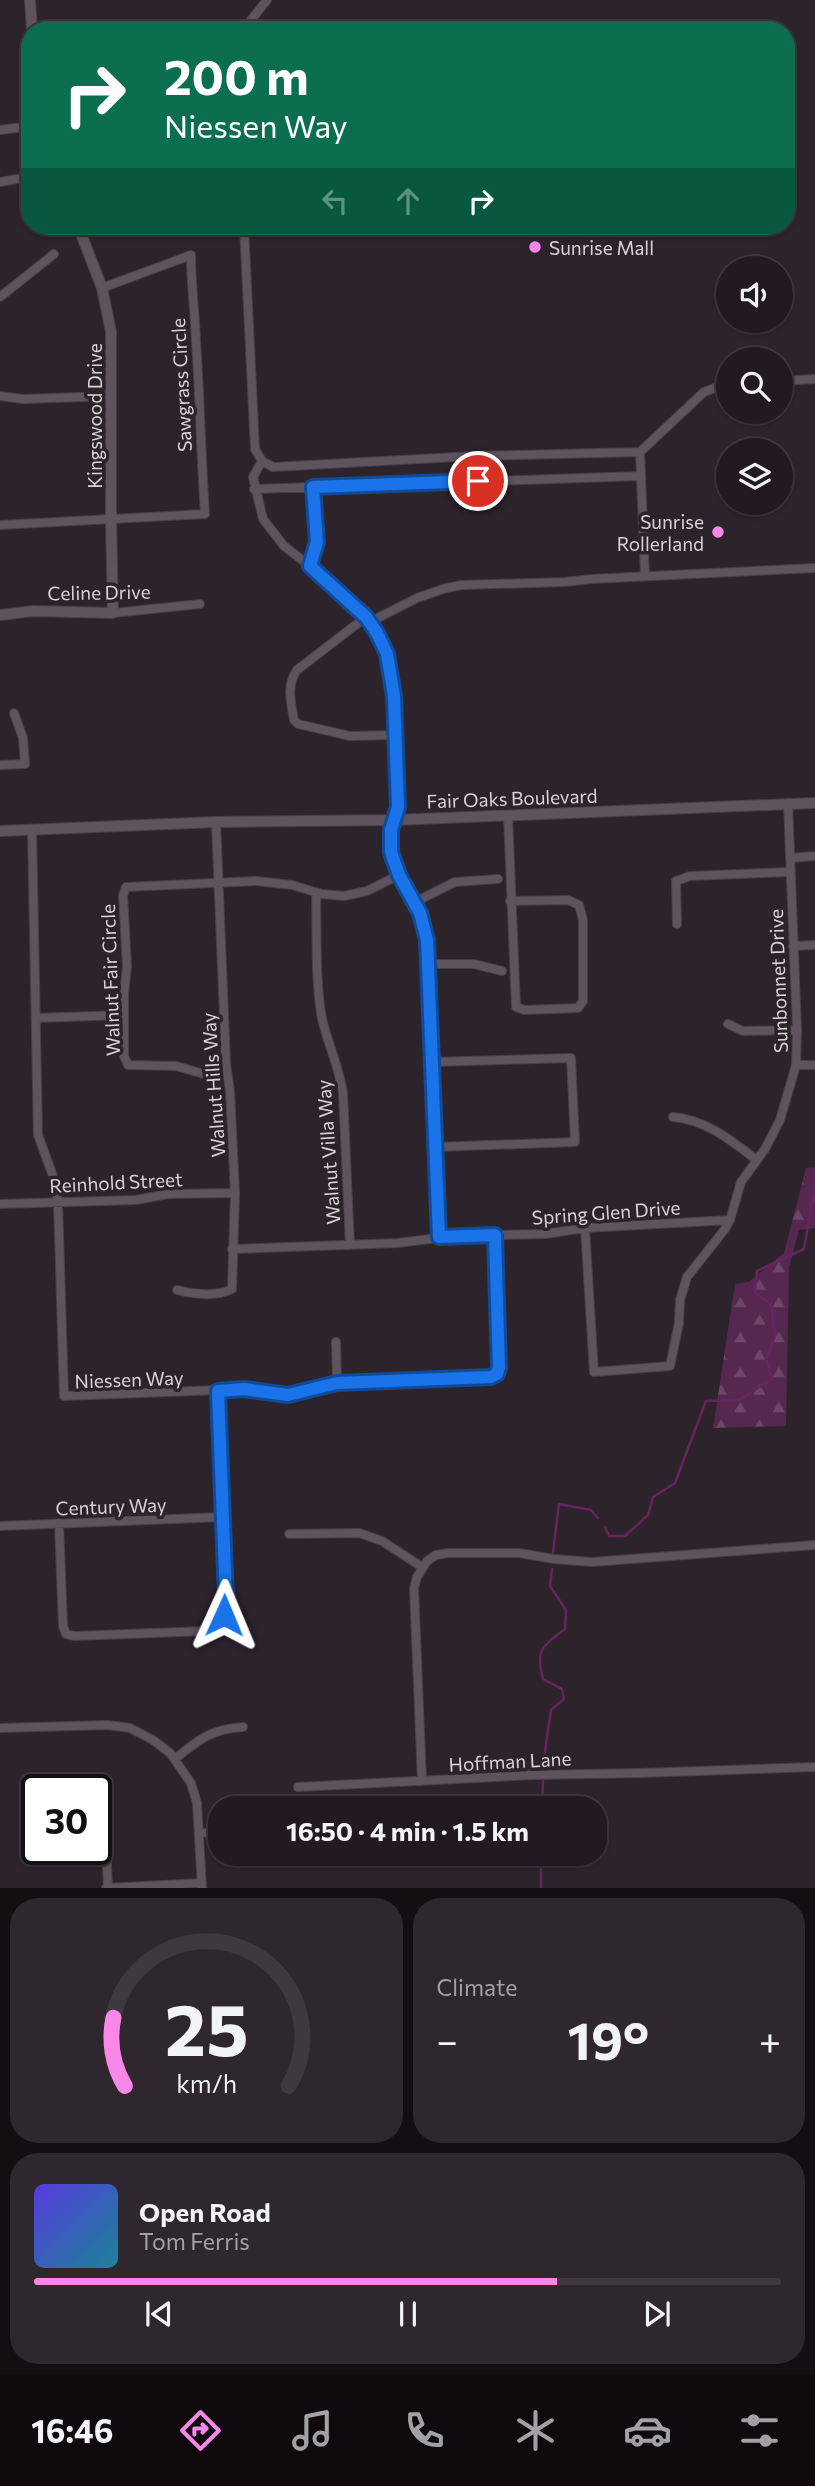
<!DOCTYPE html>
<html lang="en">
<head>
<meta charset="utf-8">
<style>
	body { margin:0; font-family:Commissioner,sans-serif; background:#2e272d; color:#f1f3f6; height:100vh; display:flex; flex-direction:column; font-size:26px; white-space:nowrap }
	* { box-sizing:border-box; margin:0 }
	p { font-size:23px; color:#a2a1a5 }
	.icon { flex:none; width:38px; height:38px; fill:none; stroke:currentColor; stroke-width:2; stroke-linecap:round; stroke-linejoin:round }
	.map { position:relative; height:1888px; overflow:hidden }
	.side { display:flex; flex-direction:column; gap:10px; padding:10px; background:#130e12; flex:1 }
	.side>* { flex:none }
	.banner { position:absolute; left:21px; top:21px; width:774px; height:214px; border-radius:28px; box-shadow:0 2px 5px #0004,0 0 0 2px #3f383e; background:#0b6e4f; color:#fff; overflow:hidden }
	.tools { position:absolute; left:716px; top:256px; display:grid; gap:14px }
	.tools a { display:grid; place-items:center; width:77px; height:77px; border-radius:50%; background:#221a20; box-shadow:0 2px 5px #0004,0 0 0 2px #3f383e; font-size:35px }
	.speed { position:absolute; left:21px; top:1774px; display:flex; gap:14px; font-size:35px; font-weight:700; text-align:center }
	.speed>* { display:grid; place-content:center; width:91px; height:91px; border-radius:50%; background:#221a20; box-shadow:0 2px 5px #0004,0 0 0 2px #3f383e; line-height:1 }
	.speed .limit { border:4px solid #111; border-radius:10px; background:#fff; color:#111 }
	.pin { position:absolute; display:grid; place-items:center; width:60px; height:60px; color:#fff; margin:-30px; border:4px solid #fff; border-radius:50%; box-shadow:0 2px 7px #0007 }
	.me { position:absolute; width:77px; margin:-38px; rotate:1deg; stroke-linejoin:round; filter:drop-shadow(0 0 5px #0008) }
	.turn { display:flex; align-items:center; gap:24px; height:147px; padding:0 28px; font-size:32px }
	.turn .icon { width:91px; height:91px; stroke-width:2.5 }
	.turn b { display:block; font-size:49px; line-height:60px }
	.lanes { display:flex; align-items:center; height:66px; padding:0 28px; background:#0003; justify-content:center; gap:35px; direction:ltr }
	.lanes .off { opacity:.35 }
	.big { font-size:52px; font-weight:700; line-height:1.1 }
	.side .card { flex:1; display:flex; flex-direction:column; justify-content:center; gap:10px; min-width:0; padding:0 24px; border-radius:28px; background:#2e272d }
	.side .dial { align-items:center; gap:0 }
	.dial svg { height:182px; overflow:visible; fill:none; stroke:#3f383e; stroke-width:7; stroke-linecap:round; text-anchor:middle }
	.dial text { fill:#f1f3f6; stroke:none }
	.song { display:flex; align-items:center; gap:21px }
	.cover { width:84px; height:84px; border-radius:10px; background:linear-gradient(135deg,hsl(250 70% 55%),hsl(190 70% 35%)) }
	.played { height:7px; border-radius:4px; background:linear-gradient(90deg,#f987e9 70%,#3f383e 70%) }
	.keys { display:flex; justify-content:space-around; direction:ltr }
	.heat { display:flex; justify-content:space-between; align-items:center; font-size:38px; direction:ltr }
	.side .tiles { flex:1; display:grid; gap:10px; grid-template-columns:1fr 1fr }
	.card:last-child { grid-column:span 2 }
	.trip { position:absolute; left:208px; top:1796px; width:399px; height:70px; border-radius:28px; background:#221a20; box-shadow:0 2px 5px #0004,0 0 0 2px #3f383e; font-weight:700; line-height:70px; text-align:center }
	.dock { display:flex; height:112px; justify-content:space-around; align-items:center; background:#0e0a0d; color:#a2a1a5 }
	.dock .icon { width:49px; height:49px }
	.dock .selected { color:#f987e9 }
	.dock b { font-size:32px; color:#f1f3f6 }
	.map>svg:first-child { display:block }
	.forest { fill:url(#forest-firs) }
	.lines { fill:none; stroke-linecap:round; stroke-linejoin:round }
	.stream { stroke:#682460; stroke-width:2.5 }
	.street-casing { stroke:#484047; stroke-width:10 }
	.secondary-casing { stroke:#484047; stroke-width:12 }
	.street { stroke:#5f545d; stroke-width:8 }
	.secondary { stroke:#5f545d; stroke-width:10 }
	.route-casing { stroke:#114b97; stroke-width:18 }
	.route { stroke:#1a73e8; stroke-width:12 }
	.poi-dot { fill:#f987e9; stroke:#2d232b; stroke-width:2.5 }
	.labels { text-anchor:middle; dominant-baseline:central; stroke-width:7; stroke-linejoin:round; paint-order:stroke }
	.poi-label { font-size:19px; fill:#d9d2d7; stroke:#2d232b; text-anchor:start }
	.street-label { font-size:19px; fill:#d9d2d7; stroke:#2d232b }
</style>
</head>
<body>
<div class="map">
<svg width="815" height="1888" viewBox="0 0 815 1888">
	<defs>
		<pattern id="forest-firs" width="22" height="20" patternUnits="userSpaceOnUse" patternTransform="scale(1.75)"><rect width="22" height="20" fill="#562850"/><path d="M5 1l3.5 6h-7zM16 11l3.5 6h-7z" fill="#6e4668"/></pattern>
	</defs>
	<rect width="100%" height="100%" fill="#2d232b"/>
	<path class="forest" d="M815 1167V1228L799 1230 789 1267 786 1426 713 1428 735 1284 749 1282 784 1253 806 1168Z"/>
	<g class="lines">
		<path class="stream" d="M605 1527 609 1536H625L648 1515 653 1497 675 1483 706 1401 739 1400 772 1379 766 1359 775 1336 771 1305 755 1292 757 1271 804 1249 815 1186
			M553 1552 559 1504 591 1510 598 1518
			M543 1765 551 1710 564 1699 562 1689 543 1679C535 1649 542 1647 565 1629L566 1610 550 1586 552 1569
			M542 1808 543 1781
			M541 1853V1888"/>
		<g class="street-casing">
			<path id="street" d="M243 30 267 0
				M0 130 30 126
				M0 182 28 177
				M244 226 255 449 262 461 273 467 474 456 640 452 704 392 728 383
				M0 297 54 254
				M780 381 815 379
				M0 396 23 399 112 396
				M640 452 645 576
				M262 461 253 477 263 519 284 546 310 566 366 617 377 633 387 654 394 696 398 807 391 830V852L399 875 420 913 427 940 439 1237
				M254 489 641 476
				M0 525 205 514C201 456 200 399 196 341 195 312 191 285 191 255L102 288
				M310 566 317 542 313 487
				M113 613 200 604
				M366 617 297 670C286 685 291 703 294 720L298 724 350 736 396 735
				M370 622 417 598 446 588 462 585 565 582 591 579 815 568
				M0 765 25 764 23 738 14 713
				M508 815 516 1007 524 1010 578 1008 583 1001V920L579 905 568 900 510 901
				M32 830 38 1135 53 1176 58 1202 64 1396 244 1389 288 1395 337 1383 491 1377 497 1374 499 1367 495 1235
				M790 858 815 856
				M316 892C317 930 315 982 322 1019 328 1044 339 1067 343 1093L350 1245
				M415 902 455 882 498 879
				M677 924 676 881 690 876 790 872
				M793 946 815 945
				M429 964H474L502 971
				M36 1018 124 1015
				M728 1024 743 1031 797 1030
				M433 1062 571 1058 575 1142 436 1147
				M796 1065H815
				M228 1077 204 1074 176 1066 128 1065 124 1056V994L127 966 123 895 126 887 256 881 292 885 322 894 344 896 367 891 399 875
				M673 1117C707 1120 730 1140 757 1160
				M0 1204 136 1200 168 1194 235 1193
				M585 1228 594 1372 670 1366 679 1323 680 1300 687 1277 725 1229 730 1220 741 1182 765 1149 780 1120 796 1065 797 1030 788 803
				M232 1249 398 1243 454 1236 545 1234 585 1228 730 1220
				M177 1290C193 1294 216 1297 232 1289L235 1193 230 1091 226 1063 216 822
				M336 1342 337 1383
				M59 1523 63 1626 66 1634 74 1636 207 1631C223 1625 224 1615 226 1599L218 1392
				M0 1526 223 1517
				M289 1534 359 1533 382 1541 422 1567
				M0 1728 108 1725 130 1728 153 1740 170 1753 191 1783 197 1803 202 1888
				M175 1759C199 1739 212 1729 243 1727
				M422 1781 414 1588 417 1577 427 1561 436 1555 448 1553H519L554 1559 592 1562 815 1545
				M298 1787 533 1775 641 1773 815 1767
				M98 1823 106 1844 108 1888
				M200 1833 220 1832
				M106 1888 202 1883"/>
		</g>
		<g class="secondary-casing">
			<path id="secondary" d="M30 0 32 30
				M0 615 33 611 113 613 111 519V332L102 288 78 226
				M0 831 216 822 395 820 815 803"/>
		</g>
		<use href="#street" class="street"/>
		<use href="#secondary" class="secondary"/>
	</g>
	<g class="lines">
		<g class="route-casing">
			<path id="route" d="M224 1615 226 1599 218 1391 244 1389 288 1395 337 1383 491 1377 497 1374 499 1367 495 1235 439 1237 427 940 420 913 399 875 391 852V830L398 807 394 696 387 654 377 633 366 617 310 566 317 542 313 487 478 481"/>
		</g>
		<use href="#route" class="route"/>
	</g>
	<g class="poi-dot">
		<circle cx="535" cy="247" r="7"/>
		<circle cx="718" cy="532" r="7"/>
	</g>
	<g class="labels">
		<g class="poi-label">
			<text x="549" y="247">Sunrise Mall</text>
			<text x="704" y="521" text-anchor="end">Sunrise<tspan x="704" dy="22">Rollerland</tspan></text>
		</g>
		<g class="street-label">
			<text transform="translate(181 385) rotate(-93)">Sawgrass Circle</text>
			<text transform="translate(94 416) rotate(-90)">Kingswood Drive</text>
			<text transform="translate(99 592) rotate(-1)">Celine Drive</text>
			<text transform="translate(512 798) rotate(-2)">Fair Oaks Boulevard</text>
			<text transform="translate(110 980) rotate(-92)">Walnut Fair Circle</text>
			<text transform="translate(778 981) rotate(-92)">Sunbonnet Drive</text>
			<text transform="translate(213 1085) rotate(-94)">Walnut Hills Way</text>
			<text transform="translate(328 1152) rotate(-94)">Walnut Villa Way</text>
			<text transform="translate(116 1182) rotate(-3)">Reinhold Street</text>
			<text transform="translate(606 1212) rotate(-4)">Spring Glen Drive</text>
			<text transform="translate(129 1379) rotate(-2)">Niessen Way</text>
			<text transform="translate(111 1506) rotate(-2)">Century Way</text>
			<text transform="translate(510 1761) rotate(-3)">Hoffman Lane</text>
		</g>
	</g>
</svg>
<div class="tools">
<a><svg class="icon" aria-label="sound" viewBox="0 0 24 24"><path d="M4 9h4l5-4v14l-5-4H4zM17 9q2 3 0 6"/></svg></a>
<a><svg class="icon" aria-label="search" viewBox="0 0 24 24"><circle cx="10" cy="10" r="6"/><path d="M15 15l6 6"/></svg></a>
<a><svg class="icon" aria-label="layers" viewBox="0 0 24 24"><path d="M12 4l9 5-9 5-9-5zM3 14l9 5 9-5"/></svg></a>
</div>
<div class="speed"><div class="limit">30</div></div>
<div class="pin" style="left:478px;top:481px;background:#d93025"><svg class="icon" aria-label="arrive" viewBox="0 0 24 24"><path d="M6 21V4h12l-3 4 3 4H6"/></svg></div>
<svg class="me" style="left:224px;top:1615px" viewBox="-20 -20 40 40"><path d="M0-17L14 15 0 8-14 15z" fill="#1a73e8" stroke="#fff" stroke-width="4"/></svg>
<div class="trip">16:50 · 4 min · 1.5 km</div>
<div class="banner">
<div class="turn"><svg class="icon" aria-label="right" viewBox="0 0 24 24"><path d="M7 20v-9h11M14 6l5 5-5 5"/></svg><div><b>200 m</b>Niessen Way</div></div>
<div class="lanes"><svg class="icon off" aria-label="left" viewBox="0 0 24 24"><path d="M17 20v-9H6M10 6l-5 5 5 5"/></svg><svg class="icon off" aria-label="ahead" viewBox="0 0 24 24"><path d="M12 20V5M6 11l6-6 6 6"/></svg><svg class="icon" aria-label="right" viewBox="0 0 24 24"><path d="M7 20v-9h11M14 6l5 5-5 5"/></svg></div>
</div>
</div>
<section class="side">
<div class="tiles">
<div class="card dial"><svg viewBox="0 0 100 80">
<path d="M14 69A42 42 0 1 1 86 69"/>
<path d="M14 69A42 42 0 0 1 9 39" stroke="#f987e9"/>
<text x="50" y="56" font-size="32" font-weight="700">25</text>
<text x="50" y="72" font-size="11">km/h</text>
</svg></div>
<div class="card"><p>Climate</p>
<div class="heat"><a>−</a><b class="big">19°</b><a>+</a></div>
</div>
<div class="card">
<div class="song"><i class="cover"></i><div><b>Open Road</b><p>Tom Ferris</p></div></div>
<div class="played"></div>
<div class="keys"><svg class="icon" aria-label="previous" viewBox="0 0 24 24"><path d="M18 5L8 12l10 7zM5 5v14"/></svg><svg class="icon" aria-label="pause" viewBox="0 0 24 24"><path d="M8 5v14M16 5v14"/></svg><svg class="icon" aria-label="next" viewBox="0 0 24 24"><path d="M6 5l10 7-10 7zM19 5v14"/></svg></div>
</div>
</div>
</section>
<nav class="dock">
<b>16:46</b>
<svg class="icon selected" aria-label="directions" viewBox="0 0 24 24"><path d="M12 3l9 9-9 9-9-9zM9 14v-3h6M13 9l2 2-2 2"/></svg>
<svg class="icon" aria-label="music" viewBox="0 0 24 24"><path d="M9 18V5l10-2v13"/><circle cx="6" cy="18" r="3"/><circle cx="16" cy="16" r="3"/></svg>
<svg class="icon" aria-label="phone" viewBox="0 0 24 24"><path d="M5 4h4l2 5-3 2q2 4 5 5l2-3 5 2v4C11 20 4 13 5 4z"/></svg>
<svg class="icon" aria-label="climate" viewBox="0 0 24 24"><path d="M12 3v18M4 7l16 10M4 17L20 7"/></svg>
<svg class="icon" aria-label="car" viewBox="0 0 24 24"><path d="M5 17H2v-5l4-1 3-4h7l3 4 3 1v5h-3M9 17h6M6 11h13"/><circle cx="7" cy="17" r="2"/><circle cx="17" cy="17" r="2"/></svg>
<svg class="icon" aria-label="filters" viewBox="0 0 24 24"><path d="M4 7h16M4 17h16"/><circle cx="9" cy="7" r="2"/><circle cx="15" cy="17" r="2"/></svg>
</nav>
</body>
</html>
